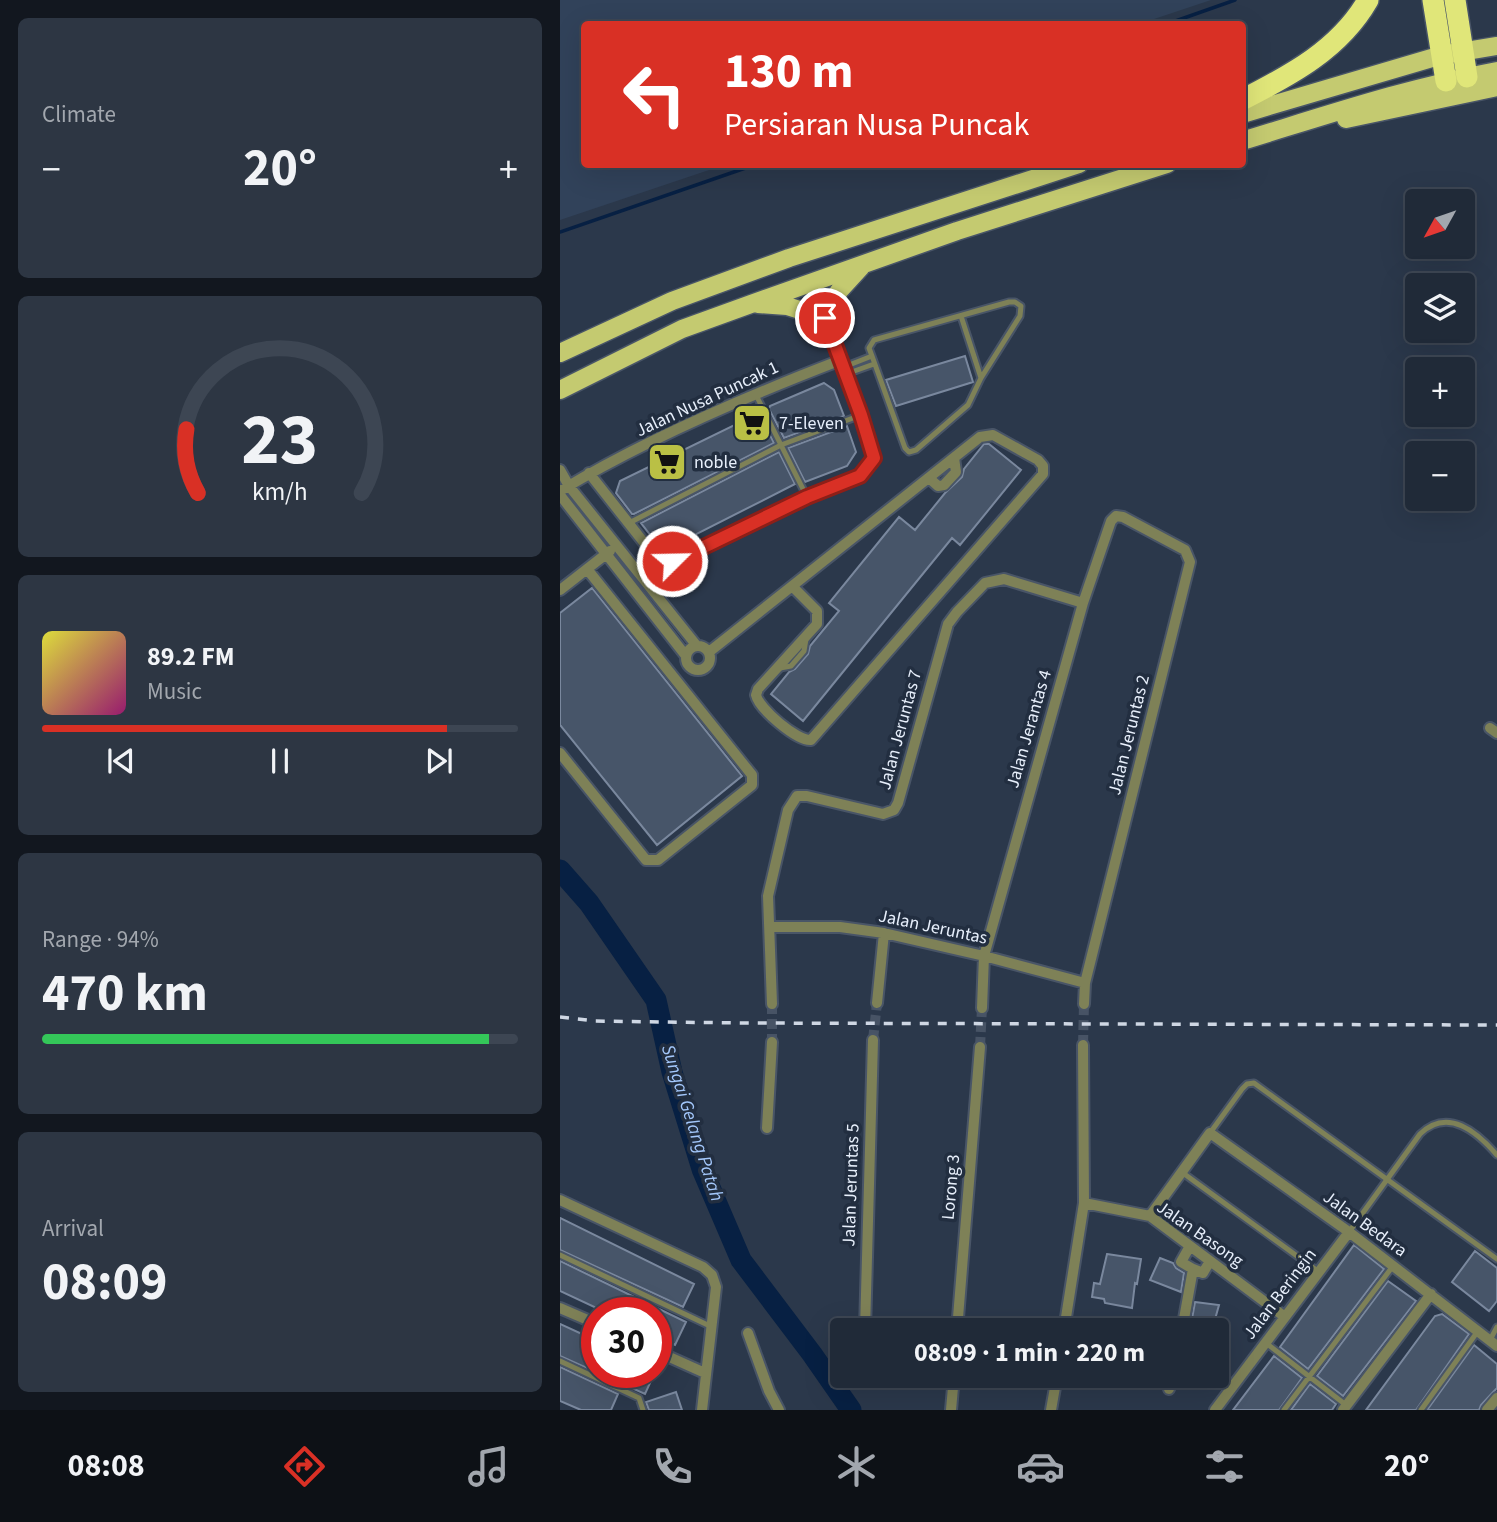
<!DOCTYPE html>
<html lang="en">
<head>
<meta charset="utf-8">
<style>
	body { margin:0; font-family:"Source Sans 3",sans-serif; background:#2d3643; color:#f1f3f6; height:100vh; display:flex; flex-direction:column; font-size:26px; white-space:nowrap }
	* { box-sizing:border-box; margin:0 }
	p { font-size:23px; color:#a2a7ae }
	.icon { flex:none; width:38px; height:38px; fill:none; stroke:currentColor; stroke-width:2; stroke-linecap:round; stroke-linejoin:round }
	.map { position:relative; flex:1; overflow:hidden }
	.sheet { display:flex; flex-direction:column; gap:18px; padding:18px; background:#12171f; width:560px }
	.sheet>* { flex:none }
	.top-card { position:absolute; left:21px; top:21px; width:665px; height:147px; border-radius:7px; box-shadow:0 7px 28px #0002,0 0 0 2px #3d4653; background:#d93025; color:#fff; overflow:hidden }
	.needle { width:46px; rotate:230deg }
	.controls { position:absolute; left:845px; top:189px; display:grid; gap:14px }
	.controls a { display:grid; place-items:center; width:70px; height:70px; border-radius:7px; background:#202a38; box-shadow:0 7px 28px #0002,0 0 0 2px #3d4653; font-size:35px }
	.speed { position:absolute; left:21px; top:1297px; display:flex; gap:14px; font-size:35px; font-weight:700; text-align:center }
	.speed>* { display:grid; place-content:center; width:91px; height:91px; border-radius:50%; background:#202a38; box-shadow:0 7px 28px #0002,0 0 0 2px #3d4653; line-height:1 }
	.speed .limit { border:10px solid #d22; background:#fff; color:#111 }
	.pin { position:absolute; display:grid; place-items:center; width:60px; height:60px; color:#fff; margin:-30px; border:4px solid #fff; border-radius:50%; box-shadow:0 2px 7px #0007 }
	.me { position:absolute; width:77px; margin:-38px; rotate:67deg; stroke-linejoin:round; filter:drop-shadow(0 0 5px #0008) }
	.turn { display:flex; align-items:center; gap:24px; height:147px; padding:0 28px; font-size:32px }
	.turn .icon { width:91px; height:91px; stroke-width:2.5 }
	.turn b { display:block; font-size:49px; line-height:60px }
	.big { font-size:52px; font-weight:700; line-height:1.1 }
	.sheet .card { flex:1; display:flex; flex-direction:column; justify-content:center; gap:10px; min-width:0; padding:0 24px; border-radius:10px; background:#2d3643 }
	.sheet .dial { align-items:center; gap:0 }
	.dial svg { height:182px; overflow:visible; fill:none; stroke:#3d4653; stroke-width:7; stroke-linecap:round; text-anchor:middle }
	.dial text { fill:#f1f3f6; stroke:none }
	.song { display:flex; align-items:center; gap:21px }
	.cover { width:84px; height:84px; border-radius:10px; background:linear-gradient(135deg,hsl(60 70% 55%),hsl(320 70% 35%)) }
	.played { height:7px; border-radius:4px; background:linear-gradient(90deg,#d93025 85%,#3d4653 85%) }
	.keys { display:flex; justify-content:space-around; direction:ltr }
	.heat { display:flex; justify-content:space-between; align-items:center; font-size:38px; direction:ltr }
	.charge { height:10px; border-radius:5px; background:linear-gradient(90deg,#34c759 94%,#3d4653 0) }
	.trip { position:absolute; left:270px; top:1318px; width:399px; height:70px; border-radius:7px; background:#202a38; box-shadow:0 7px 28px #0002,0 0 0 2px #3d4653; font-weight:700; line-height:70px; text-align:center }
	.menu { display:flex; height:112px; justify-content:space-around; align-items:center; background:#0d1116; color:#a2a7ae }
	.menu .icon { width:49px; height:49px }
	.menu .current { color:#d93025 }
	.menu b { font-size:32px; color:#f1f3f6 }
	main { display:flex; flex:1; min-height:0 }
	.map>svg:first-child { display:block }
	.built { fill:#31425a }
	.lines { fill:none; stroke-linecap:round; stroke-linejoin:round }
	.stream { stroke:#072043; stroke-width:3.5 }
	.river { stroke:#072043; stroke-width:21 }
	.building { fill:#475569; stroke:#7a889e; stroke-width:2 }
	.street-tunnel { stroke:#475365; stroke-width:10; stroke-dasharray:10 5; stroke-linecap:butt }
	.lane-casing { stroke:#495567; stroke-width:9 }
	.street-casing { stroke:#495567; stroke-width:14 }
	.primary-casing { stroke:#495567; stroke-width:21 }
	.highway-casing { stroke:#495567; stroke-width:24 }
	.lane { stroke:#7e8157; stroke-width:5 }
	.street { stroke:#7e8157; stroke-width:10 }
	.primary { stroke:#c4ca70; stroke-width:18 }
	.highway { stroke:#e0e679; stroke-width:21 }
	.rail { stroke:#cfd7e4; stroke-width:3.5; stroke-dasharray:9 9; stroke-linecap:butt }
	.route-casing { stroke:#8d1f18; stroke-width:18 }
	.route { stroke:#d93025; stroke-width:12 }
	.labels { text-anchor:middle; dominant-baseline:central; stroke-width:7; stroke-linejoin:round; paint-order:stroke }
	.street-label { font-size:18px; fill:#e7effb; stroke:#222e40 }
	.poi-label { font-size:18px; fill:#e7effb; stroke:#222e40; text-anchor:start }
	.water-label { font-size:19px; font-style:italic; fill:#a3c7fb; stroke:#222e40 }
</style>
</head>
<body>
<main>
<section class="sheet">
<div class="card"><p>Climate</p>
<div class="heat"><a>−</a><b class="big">20°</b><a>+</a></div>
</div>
<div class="card dial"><svg viewBox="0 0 100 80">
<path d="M14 69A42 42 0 1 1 86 69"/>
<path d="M14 69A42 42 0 0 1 9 41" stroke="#d93025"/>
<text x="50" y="56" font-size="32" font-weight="700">23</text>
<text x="50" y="72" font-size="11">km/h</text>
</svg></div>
<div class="card">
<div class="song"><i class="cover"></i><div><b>89.2 FM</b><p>Music</p></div></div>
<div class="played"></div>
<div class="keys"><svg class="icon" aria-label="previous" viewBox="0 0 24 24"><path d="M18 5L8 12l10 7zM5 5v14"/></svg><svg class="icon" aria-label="pause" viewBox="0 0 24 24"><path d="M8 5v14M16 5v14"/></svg><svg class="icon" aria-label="next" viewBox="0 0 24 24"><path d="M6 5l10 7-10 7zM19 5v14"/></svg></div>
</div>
<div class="card"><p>Range · 94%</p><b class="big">470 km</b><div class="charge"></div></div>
<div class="card"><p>Arrival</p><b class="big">08:09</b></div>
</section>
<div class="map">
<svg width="937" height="1410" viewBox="0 0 937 1410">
	<rect width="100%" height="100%" fill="#2b384b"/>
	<path class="built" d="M0 0H651L579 24H24V164L164 165 0 220Z"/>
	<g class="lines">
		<path class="stream" d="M607 24 675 0
			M0 232 197 164"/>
		<path class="river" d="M0 870 29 903 96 1000 112 1072 142 1169 181 1260 252 1354 291 1410"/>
	</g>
	<path class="building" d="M405 356 413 382 336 406 326 380Z
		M264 383 274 390 284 416 224 438 209 409 210 406Z
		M199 413 214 443 74 514H72L56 493 60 481Z
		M287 426 296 452 287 466 245 482 228 448Z
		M424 444H429L461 470 400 545 392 538 243 721 211 694 229 672 235 669 248 654 250 646 279 611 269 603 339 517 355 530 385 493 402 477 404 469Z
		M219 452 235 484 113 546 95 541 81 523Z
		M32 588 182 776 97 845 0 725V613Z
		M0 1218 134 1284 123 1307 0 1250Z
		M794 1245 824 1269 748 1369 720 1347Z
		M915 1251 937 1268V1301L929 1311 892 1282Z
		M547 1254 581 1259 577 1284 575 1283 572 1308 545 1303 544 1299 532 1297 534 1283 540 1284Z
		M600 1258 613 1263 616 1268 624 1273 621 1292 590 1280Z
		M0 1261 126 1322 115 1345 96 1336V1312H45L0 1291Z
		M828 1281 856 1301 783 1396 757 1376Z
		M635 1302 659 1305 652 1330H630Z
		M882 1314 909 1334 856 1410H806L875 1316Z
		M0 1324 37 1341V1372H95L85 1394 0 1356Z
		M914 1345 937 1364V1388L921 1405 919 1410H867Z
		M714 1356 742 1378 719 1410H673Z
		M0 1367 58 1394 51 1410H21L0 1401Z
		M750 1384 776 1404 772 1410H731Z
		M116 1392 122 1410H89L86 1402Z"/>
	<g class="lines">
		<path class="street-tunnel" d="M212 1004V1042
			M313 1040 317 1003
			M523 1045 524 1004
			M420 1047 422 1008"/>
		<g class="lane-casing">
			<path id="lane" d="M449 302H455L461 306 460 316 421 378 408 405 356 450 349 452 345 448 312 356 309 348 314 340Z
				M401 316 421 378
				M284 367 312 356
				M286 374 314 364
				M195 393 247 497
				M69 523 221 445 301 415
				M220 668 231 666 244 651 246 639
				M650 1133 682 1089 687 1084 694 1083 937 1259
				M623 1173 759 1272
				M789 1232 860 1134C888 1107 917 1132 937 1155
				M0 1255 152 1327
				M930 1340 937 1327
				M706 1343 786 1405
				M0 1361 79 1398 83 1410
				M724 1410 833 1266
				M861 1410 918 1331"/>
		</g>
		<g class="street-casing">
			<path id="street" d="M0 470 9 486 137 646
				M29 473 89 549C99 558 107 562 121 558L247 497 300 476 314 458 301 415 265 318
				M369 478 378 486 384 485 396 472 394 458
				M0 491C86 439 187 396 281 360
				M0 495 126 656
				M0 590 50 551
				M126 658a12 12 0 1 1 24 0a12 12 0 1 1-24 0Z
				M149 652 420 437 433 435 478 460 483 466V474L251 740C237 741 199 709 196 695L198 689 257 624V611L232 586
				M930 728 937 733
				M0 753 86 860H98L192 785V775L27 569
				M211 927H280L324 933 424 956 525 983
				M317 1003 324 933
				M212 1004 208 896 228 810 237 796H247L323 814 334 810 338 803 388 624 397 612 425 583 444 579 523 603
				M422 1008 424 956 523 603 551 521 556 516 563 517 625 550 630 562 525 983 524 1004
				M207 1128 212 1042
				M0 1200 143 1267 152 1275 156 1287 142 1410
				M524 1203 590 1216 725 1317
				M590 1216 650 1133 789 1232 937 1346
				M630 1246 621 1262 633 1269
				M0 1308 37 1324
				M305 1330 313 1040
				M397 1330 420 1047
				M504 1330 524 1203 523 1045
				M622 1330 633 1269 643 1273 650 1261
				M188 1333 209 1391 219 1410
				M96 1351 145 1373
				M609 1389 612 1376
				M391 1410 394 1376
				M491 1410 497 1376
				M655 1410 789 1232
				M783 1410 871 1294
				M927 1410 937 1398"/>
		</g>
		<g class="primary-casing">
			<path id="primary" d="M682 114 882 55 937 46
				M786 119 937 87
				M682 141C767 115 850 87 937 71
				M198 304 227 306 265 318 279 291 301 267
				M0 353 112 301 229 258 519 164
				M0 390 122 329 191 304 397 231 607 164"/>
		</g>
		<g class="highway-casing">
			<path id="highway" d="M873 0 886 81
				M895 0 907 77
				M682 100C731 75 780 49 808 0"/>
		</g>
		<use href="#lane" class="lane"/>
		<use href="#street" class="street"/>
		<use href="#primary" class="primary"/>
		<use href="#highway" class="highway"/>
		<path class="rail" d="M0 1017 35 1021 180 1023 937 1025"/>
	</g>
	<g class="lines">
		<g class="route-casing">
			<path id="route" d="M112 561 121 558 247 497 300 476 314 458 301 415 265 318"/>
		</g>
		<use href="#route" class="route"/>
	</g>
	<defs>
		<g id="supermarket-square" transform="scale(2.0125)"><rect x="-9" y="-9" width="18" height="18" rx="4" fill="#bac045" stroke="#222e40"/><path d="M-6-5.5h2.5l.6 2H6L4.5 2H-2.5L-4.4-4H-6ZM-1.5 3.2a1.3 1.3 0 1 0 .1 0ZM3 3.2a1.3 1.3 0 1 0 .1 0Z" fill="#111"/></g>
	</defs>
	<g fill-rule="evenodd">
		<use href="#supermarket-square" x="192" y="423"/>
		<use href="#supermarket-square" x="107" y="462"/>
	</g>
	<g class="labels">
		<g class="street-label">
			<text transform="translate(147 399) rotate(-25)">Jalan Nusa Puncak 1</text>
			<text transform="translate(469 729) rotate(-74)">Jalan Jerantas 4</text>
			<text transform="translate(340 730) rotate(-75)">Jalan Jeruntas 7</text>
			<text transform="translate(569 735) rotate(-76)">Jalan Jeruntas 2</text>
			<text transform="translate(373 927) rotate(12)">Jalan Jeruntas</text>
			<text transform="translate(291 1185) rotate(-88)">Jalan Jeruntas 5</text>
			<text transform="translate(391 1187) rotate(-85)">Lorong 3</text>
			<text transform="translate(805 1224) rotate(36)">Jalan Bedara</text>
			<text transform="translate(640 1234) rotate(35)">Jalan Basong</text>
			<text transform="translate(720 1294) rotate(-53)">Jalan Beringin</text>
		</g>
		<g class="poi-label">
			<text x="219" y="423">7-Eleven</text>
			<text x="134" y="462">noble</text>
		</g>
		<g class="water-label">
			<text transform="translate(132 1123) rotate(72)">Sungai Gelang Patah</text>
		</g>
	</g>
</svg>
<div class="controls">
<a><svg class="needle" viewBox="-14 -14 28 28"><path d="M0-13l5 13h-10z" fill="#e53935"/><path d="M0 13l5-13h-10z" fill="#a2a7ae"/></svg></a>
<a><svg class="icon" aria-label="layers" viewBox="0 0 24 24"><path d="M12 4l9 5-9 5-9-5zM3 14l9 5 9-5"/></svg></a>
<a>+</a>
<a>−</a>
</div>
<div class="speed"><div class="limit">30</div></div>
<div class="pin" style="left:265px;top:318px;background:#d93025"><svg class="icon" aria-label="arrive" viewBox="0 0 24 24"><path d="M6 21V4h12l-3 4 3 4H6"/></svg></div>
<svg class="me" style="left:112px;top:561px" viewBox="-20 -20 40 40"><circle r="17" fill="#d93025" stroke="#fff" stroke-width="3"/><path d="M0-11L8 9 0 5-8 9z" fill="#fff"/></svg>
<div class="trip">08:09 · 1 min · 220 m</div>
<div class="top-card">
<div class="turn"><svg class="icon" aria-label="left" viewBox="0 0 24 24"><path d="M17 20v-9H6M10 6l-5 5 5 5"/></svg><div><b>130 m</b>Persiaran Nusa Puncak</div></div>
</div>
</div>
</main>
<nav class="menu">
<b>08:08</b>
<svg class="icon current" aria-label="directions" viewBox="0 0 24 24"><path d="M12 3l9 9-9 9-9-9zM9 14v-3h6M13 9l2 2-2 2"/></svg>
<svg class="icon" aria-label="music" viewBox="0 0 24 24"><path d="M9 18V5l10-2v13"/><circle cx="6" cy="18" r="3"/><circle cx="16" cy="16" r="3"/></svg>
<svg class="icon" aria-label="phone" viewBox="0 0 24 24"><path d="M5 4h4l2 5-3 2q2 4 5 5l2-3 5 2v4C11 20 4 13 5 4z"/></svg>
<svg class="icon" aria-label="climate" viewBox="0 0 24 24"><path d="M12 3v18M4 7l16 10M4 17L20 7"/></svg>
<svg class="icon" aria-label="car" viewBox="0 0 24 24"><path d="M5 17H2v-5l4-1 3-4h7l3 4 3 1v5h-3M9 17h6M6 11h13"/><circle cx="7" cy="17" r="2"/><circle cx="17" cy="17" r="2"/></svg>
<svg class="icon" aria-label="filters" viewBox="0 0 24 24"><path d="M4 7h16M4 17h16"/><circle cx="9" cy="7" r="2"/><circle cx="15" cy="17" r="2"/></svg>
<b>20°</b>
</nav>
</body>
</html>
